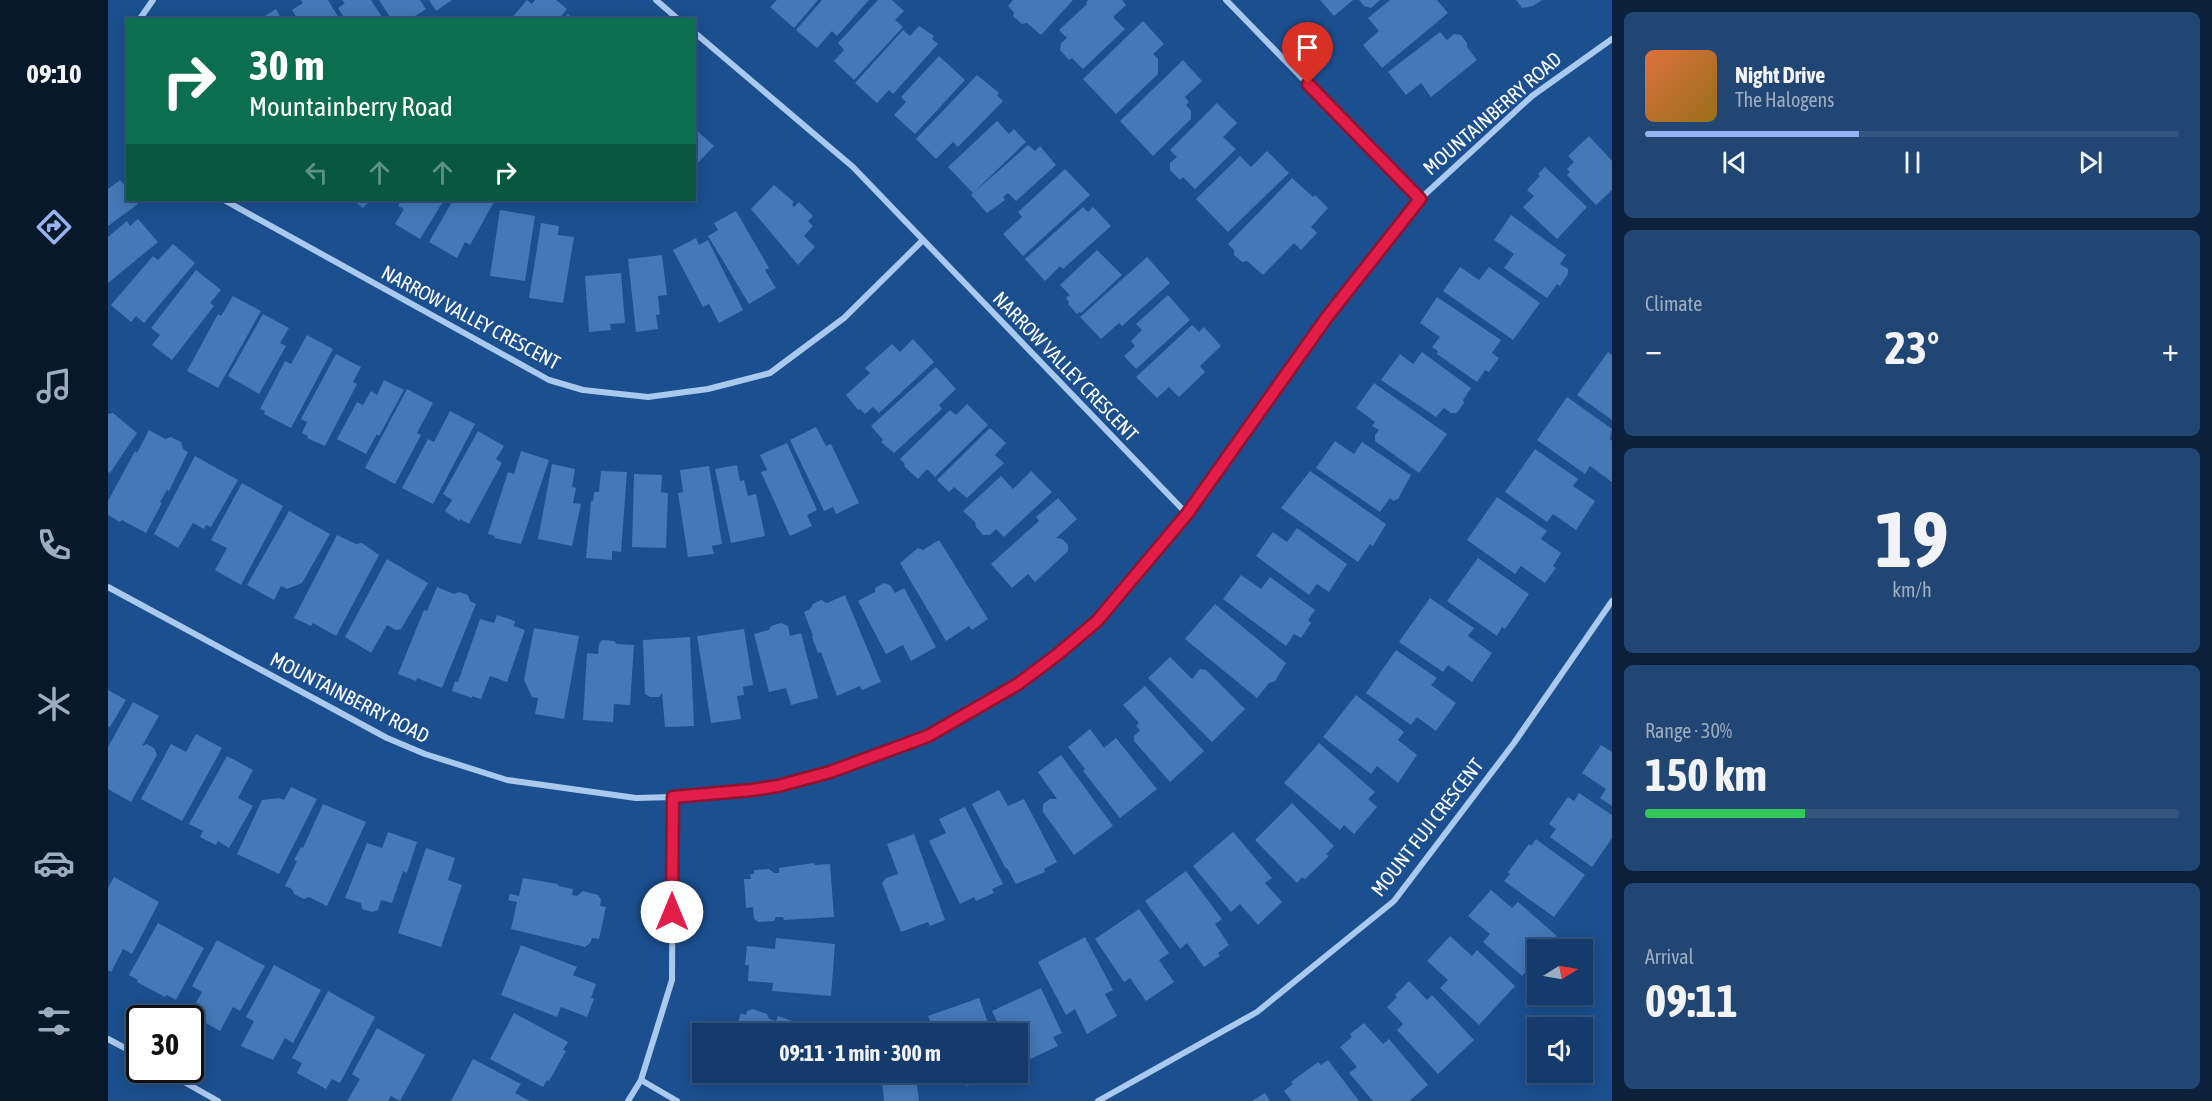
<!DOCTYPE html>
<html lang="en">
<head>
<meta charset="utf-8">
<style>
	body { margin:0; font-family:"Asap Condensed",sans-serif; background:#214673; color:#f1f3f6; height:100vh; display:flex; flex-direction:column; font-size:22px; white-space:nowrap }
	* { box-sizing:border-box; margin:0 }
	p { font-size:20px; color:#9dadc1 }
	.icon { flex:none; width:33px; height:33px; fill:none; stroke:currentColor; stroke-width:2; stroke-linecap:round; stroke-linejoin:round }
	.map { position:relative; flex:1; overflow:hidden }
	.sheet { display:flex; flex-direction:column; gap:12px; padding:12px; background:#0b203b; width:600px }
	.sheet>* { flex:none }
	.banner { position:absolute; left:18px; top:18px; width:570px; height:183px; border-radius:0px; box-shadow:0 3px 15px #0003,0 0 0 2px #33557e; background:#0b6e4f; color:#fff; overflow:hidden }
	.needle { width:39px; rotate:79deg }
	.buttons { position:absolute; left:1419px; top:939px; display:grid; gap:12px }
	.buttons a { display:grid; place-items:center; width:66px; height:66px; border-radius:0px; background:#143b6b; box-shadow:0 3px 15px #0003,0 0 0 2px #33557e; font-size:30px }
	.speed { position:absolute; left:18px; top:1005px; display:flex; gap:12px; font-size:30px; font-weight:700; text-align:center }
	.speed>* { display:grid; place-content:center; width:78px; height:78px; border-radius:50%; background:#143b6b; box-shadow:0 3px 15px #0003,0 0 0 2px #33557e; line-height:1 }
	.speed .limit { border:3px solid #111; border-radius:9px; background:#fff; color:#111 }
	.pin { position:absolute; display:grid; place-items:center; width:51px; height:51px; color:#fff; margin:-62px -26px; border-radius:50% 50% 50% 0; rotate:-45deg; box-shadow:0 0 6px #0007 }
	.pin .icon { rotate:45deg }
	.me { position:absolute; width:66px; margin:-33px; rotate:0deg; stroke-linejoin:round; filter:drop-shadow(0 0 4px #0008) }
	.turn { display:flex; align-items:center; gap:21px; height:126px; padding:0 24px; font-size:27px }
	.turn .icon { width:78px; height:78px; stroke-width:2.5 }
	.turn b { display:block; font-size:42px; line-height:51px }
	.lanes { display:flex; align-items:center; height:57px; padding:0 24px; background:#0003; justify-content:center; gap:30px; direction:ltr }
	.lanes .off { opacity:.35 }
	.big { font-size:45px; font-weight:700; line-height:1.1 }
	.sheet .tile { flex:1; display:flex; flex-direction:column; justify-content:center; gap:9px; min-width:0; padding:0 21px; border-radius:9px; background:#214673 }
	.sheet .dial { align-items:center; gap:0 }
	.dial b { font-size:78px; line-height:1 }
	.song { display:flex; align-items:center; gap:18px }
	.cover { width:72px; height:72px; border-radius:9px; background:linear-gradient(135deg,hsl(20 70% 55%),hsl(40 70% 35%)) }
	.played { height:6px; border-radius:3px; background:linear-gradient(90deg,#95b2f1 40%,#33557e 40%) }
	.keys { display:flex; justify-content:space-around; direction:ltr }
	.heat { display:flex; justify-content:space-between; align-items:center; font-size:33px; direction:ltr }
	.charge { height:9px; border-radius:4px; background:linear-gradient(90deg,#34c759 30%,#33557e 0) }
	.trip { position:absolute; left:584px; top:1023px; width:336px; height:60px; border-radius:0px; background:#143b6b; box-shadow:0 3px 15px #0003,0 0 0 2px #33557e; font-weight:700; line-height:60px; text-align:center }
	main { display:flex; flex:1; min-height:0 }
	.tab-bar { display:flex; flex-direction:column; width:108px; justify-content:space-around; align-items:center; background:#08182b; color:#9dadc1 }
	.tab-bar .icon { width:42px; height:42px }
	.tab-bar .selected { color:#95b2f1 }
	.tab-bar b { font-size:27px; color:#f1f3f6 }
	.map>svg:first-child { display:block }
	.building { fill:#4478b7 }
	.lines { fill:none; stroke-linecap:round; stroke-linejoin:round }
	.minor { stroke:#a9c9ee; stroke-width:6 }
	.route-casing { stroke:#92132f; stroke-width:15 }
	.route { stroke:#e11d48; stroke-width:10 }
	.labels { text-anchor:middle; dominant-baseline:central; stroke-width:6; stroke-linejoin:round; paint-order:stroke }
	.street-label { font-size:20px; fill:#fff; stroke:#1b4f8f }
</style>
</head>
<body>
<main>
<nav class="tab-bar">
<b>09:10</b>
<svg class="icon selected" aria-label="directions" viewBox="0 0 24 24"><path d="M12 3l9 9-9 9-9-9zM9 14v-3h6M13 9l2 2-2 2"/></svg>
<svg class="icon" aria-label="music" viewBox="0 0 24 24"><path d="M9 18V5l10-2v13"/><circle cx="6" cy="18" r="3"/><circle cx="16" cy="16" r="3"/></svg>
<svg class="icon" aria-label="phone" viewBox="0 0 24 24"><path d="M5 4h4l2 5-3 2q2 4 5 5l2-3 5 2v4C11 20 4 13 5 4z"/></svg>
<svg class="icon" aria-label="climate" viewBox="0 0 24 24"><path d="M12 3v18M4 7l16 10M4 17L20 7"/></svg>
<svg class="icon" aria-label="car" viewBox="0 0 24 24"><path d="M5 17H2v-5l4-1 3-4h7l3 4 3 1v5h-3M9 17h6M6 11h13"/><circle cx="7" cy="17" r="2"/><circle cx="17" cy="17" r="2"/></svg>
<svg class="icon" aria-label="filters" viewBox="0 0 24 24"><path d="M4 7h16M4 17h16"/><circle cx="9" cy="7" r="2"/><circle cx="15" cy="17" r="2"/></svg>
</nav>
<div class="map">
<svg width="1504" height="1101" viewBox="0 0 1504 1101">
	<rect width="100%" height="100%" fill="#1b4f8f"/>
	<path class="building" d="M193 0H220L232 20H190L184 10 195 3Z
		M234 0H263L276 20H238L230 8 237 3Z
		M271 0H312L318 9 301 20H296L295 17 291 20H284Z
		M321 0H344L328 11Z
		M419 0 424 4 427 0H448L459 9 450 20H402Z
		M669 0H710L686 28 662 7Z
		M714 0H761L729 36 724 31 709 48 688 30Z
		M770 0H784L796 11 787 20 795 27 746 80 726 61 736 50 730 43Z
		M905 0H965L933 35 919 23 914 24 905 16 906 12 900 6Z
		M980 0H1014L1018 5 1005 17 1017 29 975 69 964 58 961 60 952 50 953 43 959 38 951 30 979 4 978 3Z
		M1212 0H1245L1226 16Z
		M1251 0H1272L1263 8 1256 6Z
		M1282 0H1329L1340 13 1274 68 1255 45 1271 31 1260 18Z
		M1408 0H1434L1425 6 1414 8Z
		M168 9 174 20H151Z
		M460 14 466 20H454Z
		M1035 21 1056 44 1045 54 1050 59V74L1008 114 975 79Z
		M811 26 826 36 824 39 830 44 785 94 781 90 769 103 747 83 795 30 802 36Z
		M1332 32 1339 40 1346 34 1353 35 1359 43V47L1369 60 1323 97 1313 83 1298 95 1280 72Z
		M831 56 857 80 807 134 786 115 798 102 793 97Z
		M1075 60 1094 81 1077 97 1081 102 1078 105 1083 111V119L1045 156 1012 121Z
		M869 75 891 93 889 95 895 101 850 147 845 142 828 159 808 139Z
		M1109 103 1129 123 1115 137 1128 149 1087 189 1075 177 1072 180 1062 170V163L1069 157 1062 150Z
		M889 121 901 134 906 129 918 142 865 193 840 167Z
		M586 128 606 146 586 167Z
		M1481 136 1504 161V190L1488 205 1459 175 1462 172 1459 169 1466 162 1460 156Z
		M920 145 927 151 932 146 948 165 908 201 900 193 895 197 897 200 879 213 863 195Z
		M1159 151 1181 173 1120 232 1088 199 1132 156 1143 167Z
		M1437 167 1479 207 1449 239 1415 207 1426 196 1419 190 1432 176 1430 174Z
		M957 169 982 195 915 256 895 234 914 217 910 212Z
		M1184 178 1205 197 1207 195 1220 208 1203 227 1209 233 1193 250 1186 243 1155 275 1139 261 1134 262 1126 255V250L1120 244Z
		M12 180 20 189V200H27L30 204 0 226V189Z
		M666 185 686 202 684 204 686 207 691 202 705 216 700 221 705 226 696 236 707 247 690 265 643 209Z
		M245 200H263L255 208Z
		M294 200H336L312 239 287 224 296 209 290 206Z
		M345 200H387L362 245 357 242 349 258 321 242Z
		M975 207 980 212 985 207 1003 226 955 269 952 266 937 281 917 259Z
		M392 210 427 216 417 281 382 276Z
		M628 211 661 268 657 270 668 288 641 304 600 236 610 230 606 223Z
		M1403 215 1458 255 1452 264 1460 269V274L1452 286 1449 284 1439 298 1396 268 1406 254 1386 240Z
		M30 219 50 242 0 283V237L19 221 22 226Z
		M433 223 451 226 450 235 466 237 455 303 421 298Z
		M588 238 591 245 600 240 635 310 611 323 601 304 595 307 565 250Z
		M65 244 87 263 36 323 28 316 23 322 3 305 45 256 50 260Z
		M989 250 1014 275 973 313 971 312 969 314 960 304 961 302 958 298 962 295 952 285Z
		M554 255 559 295 550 296 552 314 548 315 550 329 528 332 520 259Z
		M1039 257 1062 283 1014 326 1011 323 993 339 972 317Z
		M1352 267 1371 280 1381 267 1432 303 1405 340 1335 291Z
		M88 270 113 290 102 303 106 306 64 360 44 345 52 335 43 328Z
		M513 273 517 323 502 324 503 330 481 332 477 276Z
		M1060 295 1082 320 1028 369 1016 356 1027 346 1023 341 1034 330 1028 324Z
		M125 296 153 311 110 388 79 371 110 314 113 316Z
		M1329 297 1393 340 1384 353 1391 358 1381 372 1377 370 1369 382 1329 354 1330 351 1324 347 1332 337 1312 323Z
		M155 314 181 328 172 343 178 346 151 394 120 376Z
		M1084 325 1091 332 1096 327 1113 346 1092 366 1097 372 1071 397 1061 387 1049 398 1028 377Z
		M199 335 225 349 183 428 156 414 157 411 152 409 177 361 183 364Z
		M805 339 826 362 771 413 765 407 757 414 752 409 750 410 738 395 762 373 757 368 784 344 792 352Z
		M1314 352 1363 388 1355 400 1356 403 1349 413H1343L1336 408 1328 417 1273 380 1292 354 1305 364Z
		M1500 352 1504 355V420L1469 395Z
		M228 354 253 367 245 382 249 384 217 446 199 438 200 436 194 433 199 422 193 419Z
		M828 367 848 389 831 405 834 409 786 453 773 442 775 440 763 426Z
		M276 380 296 390 271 436 269 434 258 454 229 439 249 402 255 405 263 391 269 395Z
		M1266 383 1339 434 1311 473 1267 441V435L1271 430 1264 426 1267 422 1248 408Z
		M299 389 325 403 309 433 313 435 287 484 257 468Z
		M1459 397 1504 429 1502 439 1504 441V482L1482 466 1477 474 1429 440Z
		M859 404 880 425 827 477 819 469 810 479 796 466 797 464 792 459 842 410 848 415Z
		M342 411 367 424 325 504 294 488 320 439 326 442Z
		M5 413 29 433 2 473 0 472V414Z
		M708 427 718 446 723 444 751 503 728 514 725 507 716 511 682 440Z
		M882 428 898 443 887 455 896 463 859 498 846 487 841 492 829 480Z
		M41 430 57 439 63 437 73 442 75 449 80 452 61 491 59 490 52 502 54 503 38 533 14 520 12 522 0 515V501L27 451 29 453Z
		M370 431 396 446 388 459 394 463 361 524 352 519 351 521 337 511 344 500 335 494Z
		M1227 441 1246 454 1254 442 1303 475 1290 499 1285 501 1282 498 1272 512 1208 468Z
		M679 443 709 510 699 515 704 526 682 536 653 472 659 470 652 455Z
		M1427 449 1470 479 1465 486 1487 501 1468 530 1445 514 1439 522 1397 492Z
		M413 451 441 460 413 544 386 538 387 536 380 534 400 472 406 474Z
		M87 456 130 480 103 527 98 525 96 529 85 523 70 548 46 534Z
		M444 464 467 469 464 487 468 488 465 503 473 504 464 546 430 539Z
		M629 465 632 481 636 480 640 496 648 494 657 536 623 543 607 469Z
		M601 466 614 544 604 546 606 554 580 557 570 493 575 492 572 470Z
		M493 471 519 472 513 552 504 551V560L478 558 483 501H485L486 492H491Z
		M923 471 944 492 896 537 888 529 882 535H875L868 527 867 522 855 511 893 476 905 489Z
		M1202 471 1278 524 1265 546 1262 544 1250 562 1173 508Z
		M526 474 554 475 553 492 560 493 558 548 524 547Z
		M134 483 175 506 133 585 107 570 119 548 103 540Z
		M1389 497 1439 531 1433 539 1453 553 1445 566 1448 568 1437 583 1413 566 1407 574 1359 540Z
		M950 498 969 519 948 538 954 539 960 545V551L927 582 920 574 904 588 883 564 931 521 928 517Z
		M181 511 222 534 194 583 179 589 173 586 166 600 139 585Z
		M1189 528 1239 564 1221 592 1209 584 1201 595 1148 556 1165 532 1179 542Z
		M229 535 248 544 254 543 271 555 228 636 205 623 203 626 186 618Z
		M831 540 880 619 864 630 861 626 838 641 792 563 810 548 815 550Z
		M1370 558 1421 594 1397 629 1394 627 1389 636 1339 601Z
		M279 559 320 583 293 629 288 630 279 625 263 653 237 637Z
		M1133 575 1153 589 1162 577 1207 610 1200 620 1203 623 1193 638 1186 634 1178 646 1115 599Z
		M776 583 782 585 787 593 796 588 828 647 803 661 795 645 778 654 750 601 767 592V588Z
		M329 587 346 594 351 592 360 595 362 601 368 604 334 688 309 678 308 681 290 674 316 610 319 611Z
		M737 595 773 682 754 690 752 686 729 696 713 652 710 653 704 637 705 636 696 612 702 609 705 604 713 600 719 603Z
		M1322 598 1366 628 1360 636 1384 653 1364 682 1340 665 1335 672 1291 642Z
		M1107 604 1178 663 1167 681 1161 683 1149 698 1077 639Z
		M389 615 407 621 406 626 417 630 399 682 382 676 373 699 364 696V698L344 691 347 681 350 682 372 619 386 623Z
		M673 623 680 626 682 636 693 633 710 698 683 705 678 688 661 692 646 634 661 630 663 626Z
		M426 628 471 636 456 719 427 714 430 698 424 697 416 680Z
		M636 629 645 685 635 687 636 695 629 696 633 719 603 723 589 636Z
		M582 637 586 726 557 727 554 693 551 697H542L537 694 535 640Z
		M494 640 506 641 509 644 526 645 522 705 506 704 505 722 475 720 479 653 490 654 491 644Z
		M1288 650 1329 678 1323 685 1348 703 1328 731 1309 717 1303 725 1258 693Z
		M1062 657 1084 679 1092 669 1098 670 1137 709 1104 742 1040 678Z
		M1037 686 1096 751 1062 782 1026 741V736L1032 730 1028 726 1031 723 1015 705Z
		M0 690 18 700 2 727 0 726Z
		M1248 695 1296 732 1290 740 1309 755 1290 783 1269 766 1263 774 1215 737Z
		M25 702 51 716 34 746 39 744 46 748 49 755 23 802 0 789V747Z
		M982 729 996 748 1008 738 1049 789 1012 818 975 771 977 769 960 747Z
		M88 734 114 748 74 821 33 799 63 744 78 752Z
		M1211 743 1267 792 1260 799 1269 807 1246 834 1236 825 1232 830 1176 783Z
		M1493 745 1504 752V806L1492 798 1498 789 1474 773Z
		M953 755 1005 826 966 855 935 812V804L942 799H949L930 772Z
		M119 756 145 770 130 798 145 806 121 848 110 841 108 845 92 837 95 831 81 824Z
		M183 787 209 799 171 874 129 854 154 800 171 798 176 800Z
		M891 790 900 806 916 799 949 862 936 869 937 872 908 884 899 868 898 869 864 804Z
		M1471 793 1504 815V838L1484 867 1442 837 1448 829 1441 824 1460 797 1466 801Z
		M1184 803 1226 846 1218 854 1221 856 1197 879 1194 877 1189 883 1147 840Z
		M215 804 258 822 219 906 201 897 196 899 186 894 184 889 177 886 189 861 186 860 193 847 195 848Z
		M857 807 895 884 884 889 886 893 868 901 866 897 852 904 821 841 838 833 831 819Z
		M280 832 309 842 299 873 295 871 284 903 273 900 270 910 264 912 254 909 253 903 237 898 259 843 274 848Z
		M1125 832 1164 878 1157 883 1174 902 1150 925 1132 904 1123 912 1085 866Z
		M806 834 837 920 822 926 820 922 793 932 774 883 778 878 790 874 779 844Z
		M1428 839 1477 875 1446 917 1396 881 1402 874 1400 872 1421 844 1423 846Z
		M318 848 347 858 340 880 354 885 333 947 290 933Z
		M706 863 707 865 722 864 726 917 676 920 675 917H668L666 921 651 922 646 919 645 907 638 908 636 879H643L642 874H646V870L661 869 666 873H671V868Z
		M1078 871 1114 919 1107 924 1121 945 1110 953 1112 956 1096 967 1079 943 1072 949 1037 901Z
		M6 877 51 902 24 954 15 949 3 972 0 970V888Z
		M415 878 450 884V886L465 889 464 895 469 896 475 891 490 895 493 900 492 906 498 907 491 939 484 938 482 943 477 947 403 929 409 902 400 900 402 894 411 896Z
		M1383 890 1404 908 1410 902 1449 936 1437 950H1430V959L1414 976 1375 942 1382 934 1360 916Z
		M1031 909 1061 953 1051 960 1066 982 1038 1001 1022 978 1016 982 987 939Z
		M50 923 96 948 68 1000 59 995 57 997 29 982 30 980 21 975Z
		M1342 936 1364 956 1369 950 1407 986 1371 1025 1332 988 1340 980 1319 961Z
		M977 937 1005 990 997 994 1009 1016 979 1034 967 1009 958 1015 930 962Z
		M668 938 727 944 723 996 664 991 665 983 640 981 641 965H637L639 946 667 949Z
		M109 940 157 966 132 1011 125 1007 112 1031 82 1014 94 992 84 986Z
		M413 945 469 967 465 975 488 984 483 998 486 999 479 1017 453 1007 449 1017 393 995Z
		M166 965 213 990 185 1043 177 1038 165 1060 133 1046 146 1021 138 1017Z
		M1301 981 1319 1000 1324 995 1366 1040 1330 1074 1289 1030 1295 1024 1279 1007 1289 997 1287 995Z
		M933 988 954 1033 945 1037 950 1046 918 1061 915 1053 909 1056V1034H895L884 1011Z
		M220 991 267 1017 232 1083 224 1079 218 1089 189 1073 194 1063 184 1058Z
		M871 998 884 1034H827L820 1016Z
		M645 1009 659 1014 661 1019 668 1021 670 1016 716 1032V1034H626L633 1013 638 1015 639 1011Z
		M406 1013 460 1042 455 1050 458 1051 441 1081 439 1080 435 1087 382 1059Z
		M1256 1023 1275 1044 1281 1039 1320 1085 1301 1101H1265L1241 1073 1249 1067 1232 1047 1244 1037 1242 1034Z
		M812 1025 813 1034H760V1030Z
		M269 1028 317 1055 292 1101 283 1096 280 1101H239L252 1079 244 1074Z
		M365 1059 413 1084 407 1093 422 1101H343Z
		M1220 1060 1251 1101H1184L1176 1091 1185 1084 1183 1082 1210 1062 1213 1065Z
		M667 1072H703L699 1082Z
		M764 1072H817V1077L808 1078 811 1101H776L774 1080 765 1081Z
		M853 1072H888L889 1075 858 1086Z
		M1157 1093 1162 1101H1144Z"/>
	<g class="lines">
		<path class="minor" d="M548 0 571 20
			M1118 0 1312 199
			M31 20 45 0
			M586 32 745 167 1079 514
			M116 200 441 380 475 390 540 397 600 389 662 373 736 318 814 241
			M0 587 279 738 317 754 399 780 528 798 565 797 644 790 671 786 748 763 820 737 845 723 910 684 950 654 989 621 1079 514 1219 317 1312 199 1424 96 1504 39
			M0 1039 32 1056
			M55 1070 110 1101
			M533 1080 569 1101
			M520 1101 533 1080 564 980 565 797
			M990 1101 1149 1012 1286 901 1406 743 1504 601"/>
	</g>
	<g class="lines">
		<g class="route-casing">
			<path id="route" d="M564 912 565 797 644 790 670 786 722 772 820 736 910 684 950 654 989 621 1079 514 1219 317 1312 199 1200 84"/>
		</g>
		<use href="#route" class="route"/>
	</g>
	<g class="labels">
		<g class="street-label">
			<text transform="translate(1384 113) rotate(-41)">MOUNTAINBERRY ROAD</text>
			<text transform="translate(363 317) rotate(28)">NARROW VALLEY CRESCENT</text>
			<text transform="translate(958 366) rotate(46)">NARROW VALLEY CRESCENT</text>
			<text transform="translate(242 697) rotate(27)">MOUNTAINBERRY ROAD</text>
			<text transform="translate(1319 827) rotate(-52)">MOUNT FUJI CRESCENT</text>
		</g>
	</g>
</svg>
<div class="buttons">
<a><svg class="needle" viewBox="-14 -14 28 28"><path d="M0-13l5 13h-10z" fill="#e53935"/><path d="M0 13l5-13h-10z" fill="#9dadc1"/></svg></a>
<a><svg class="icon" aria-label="sound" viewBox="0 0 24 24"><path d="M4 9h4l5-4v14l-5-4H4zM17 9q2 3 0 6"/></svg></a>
</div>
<div class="speed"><div class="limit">30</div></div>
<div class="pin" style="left:1200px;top:84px;background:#d93025"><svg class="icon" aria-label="arrive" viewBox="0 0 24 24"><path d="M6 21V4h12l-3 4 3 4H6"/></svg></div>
<svg class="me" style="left:564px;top:912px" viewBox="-20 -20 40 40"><circle r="19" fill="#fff"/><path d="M0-13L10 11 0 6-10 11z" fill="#e11d48"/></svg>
<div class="trip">09:11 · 1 min · 300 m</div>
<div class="banner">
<div class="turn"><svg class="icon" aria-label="right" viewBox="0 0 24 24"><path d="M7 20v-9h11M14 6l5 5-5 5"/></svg><div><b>30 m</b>Mountainberry Road</div></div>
<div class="lanes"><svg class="icon off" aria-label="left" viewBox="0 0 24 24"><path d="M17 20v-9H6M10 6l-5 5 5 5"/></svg><svg class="icon off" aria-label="ahead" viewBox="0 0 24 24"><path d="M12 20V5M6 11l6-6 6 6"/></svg><svg class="icon off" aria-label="ahead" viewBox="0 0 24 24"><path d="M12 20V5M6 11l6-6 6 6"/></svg><svg class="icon" aria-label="right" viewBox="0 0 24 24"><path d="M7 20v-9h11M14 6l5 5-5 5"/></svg></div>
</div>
</div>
<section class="sheet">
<div class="tile">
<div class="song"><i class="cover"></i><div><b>Night Drive</b><p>The Halogens</p></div></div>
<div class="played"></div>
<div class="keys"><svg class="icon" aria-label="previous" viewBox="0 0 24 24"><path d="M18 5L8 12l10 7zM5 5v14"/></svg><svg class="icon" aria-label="pause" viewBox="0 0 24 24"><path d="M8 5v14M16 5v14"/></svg><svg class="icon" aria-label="next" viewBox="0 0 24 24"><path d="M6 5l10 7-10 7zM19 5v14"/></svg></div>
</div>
<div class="tile"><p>Climate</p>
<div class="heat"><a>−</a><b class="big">23°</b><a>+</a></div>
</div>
<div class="tile dial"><b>19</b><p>km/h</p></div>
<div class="tile"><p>Range · 30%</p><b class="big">150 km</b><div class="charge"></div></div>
<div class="tile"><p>Arrival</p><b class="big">09:11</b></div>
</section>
</main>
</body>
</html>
